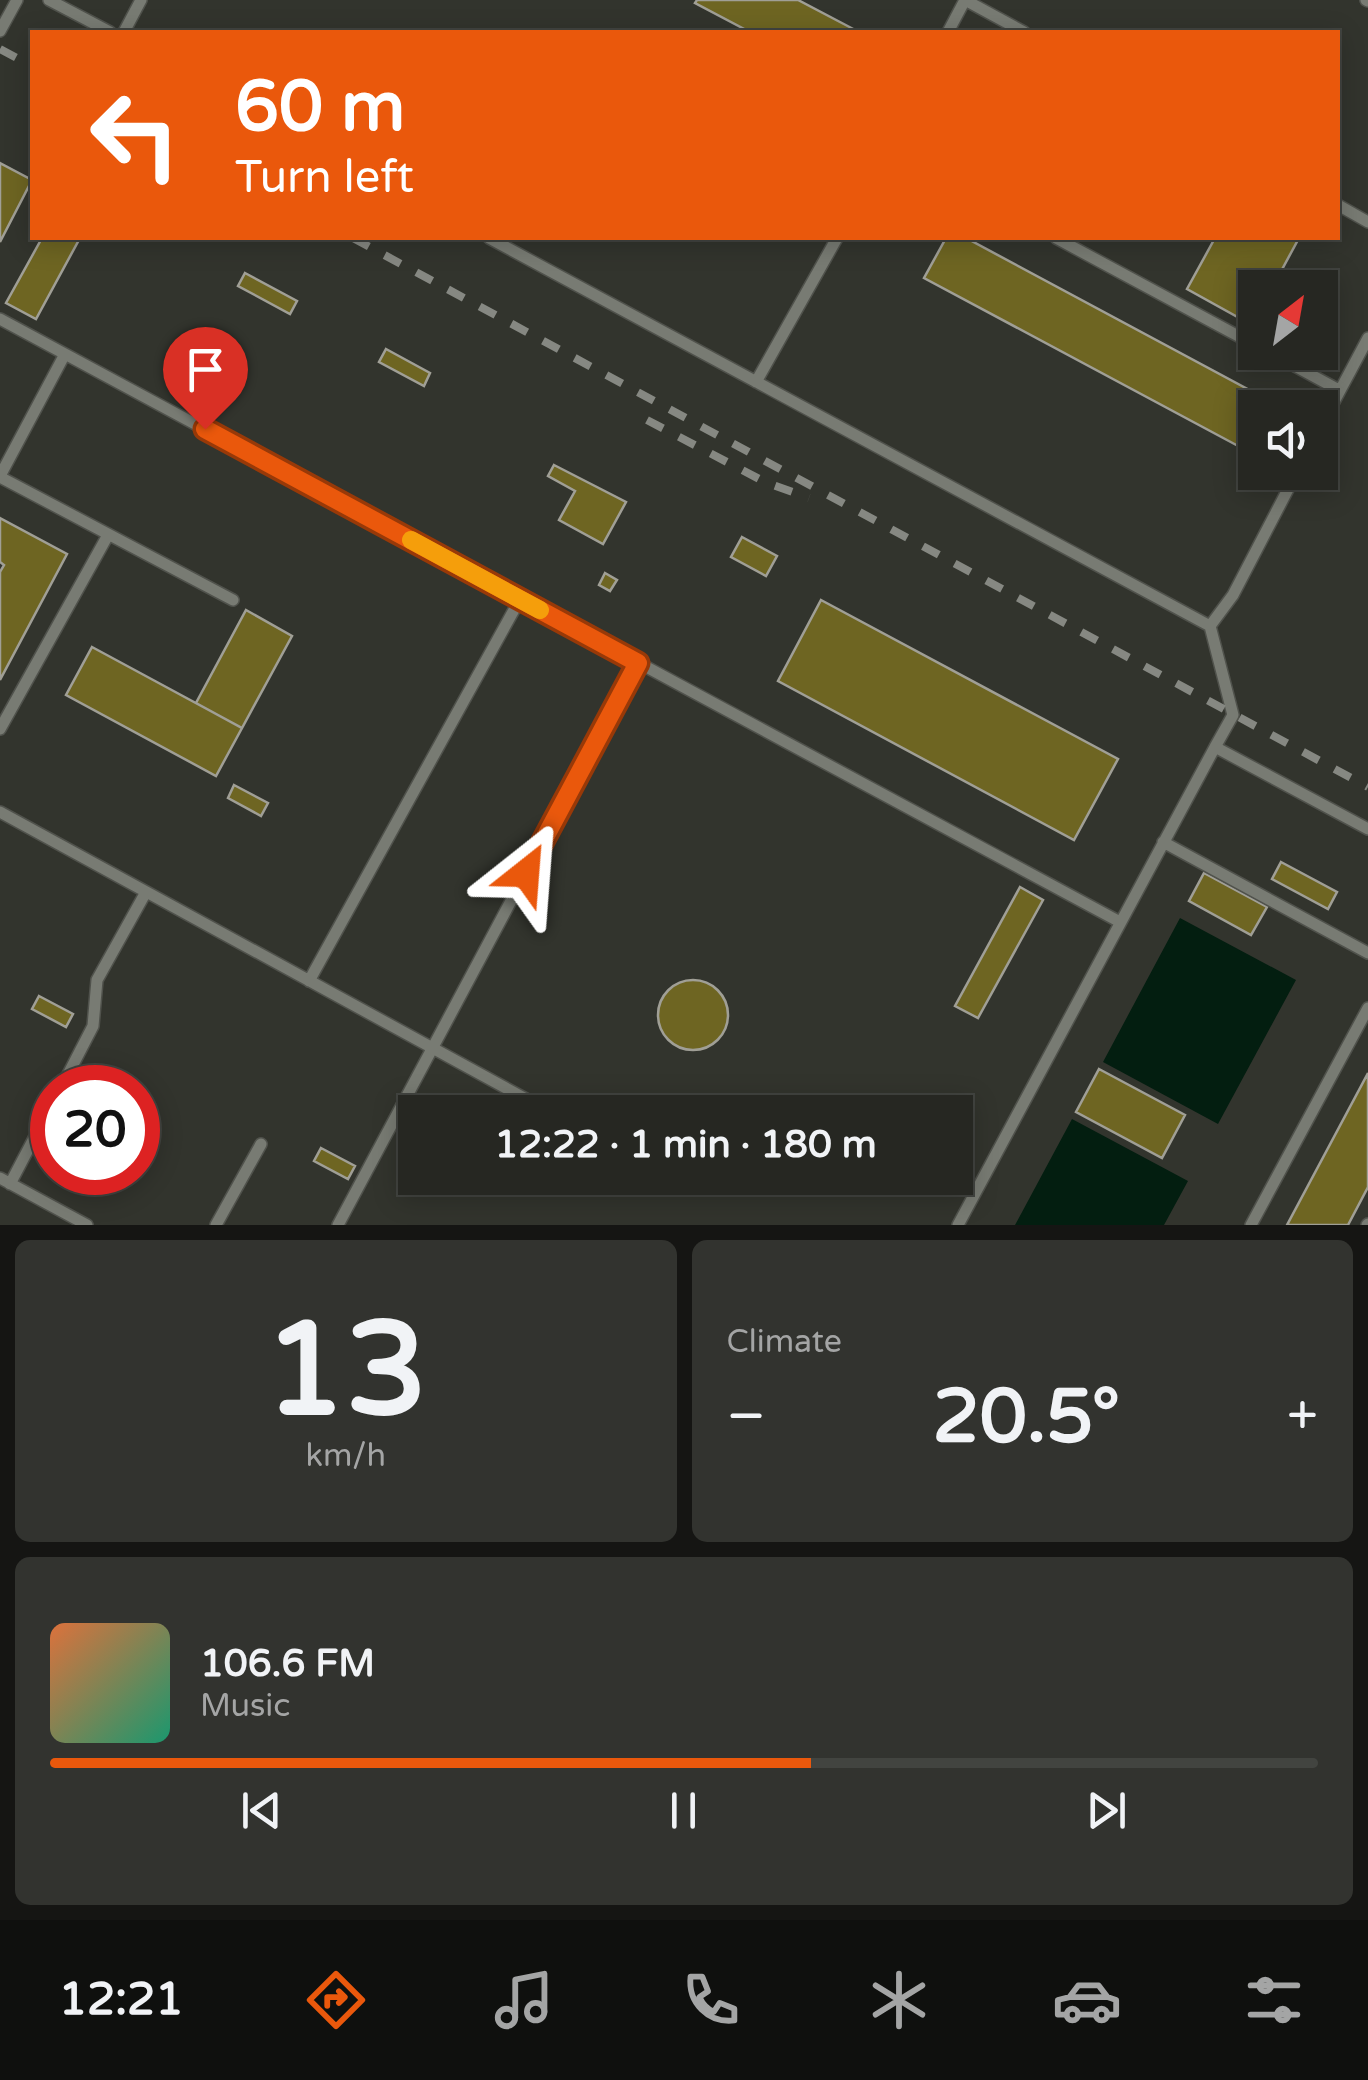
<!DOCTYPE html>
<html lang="en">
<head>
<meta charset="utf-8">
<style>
	body { margin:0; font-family:"Varela Round",sans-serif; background:#32332f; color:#f1f3f6; height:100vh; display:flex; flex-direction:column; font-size:38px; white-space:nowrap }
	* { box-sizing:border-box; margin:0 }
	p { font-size:32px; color:#a4a5a5 }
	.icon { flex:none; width:55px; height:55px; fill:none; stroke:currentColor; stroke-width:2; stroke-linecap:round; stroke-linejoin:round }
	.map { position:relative; height:1225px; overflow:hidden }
	.sheet { display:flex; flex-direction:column; gap:15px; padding:15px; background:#151513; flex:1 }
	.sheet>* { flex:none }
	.top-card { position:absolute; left:30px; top:30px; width:1310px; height:210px; border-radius:0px; box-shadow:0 5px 25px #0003,0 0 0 2px #424440; background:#ea580c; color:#fff; overflow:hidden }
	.needle { width:65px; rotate:31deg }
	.controls { position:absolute; left:1238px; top:270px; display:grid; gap:20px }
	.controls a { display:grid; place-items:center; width:100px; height:100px; border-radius:0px; background:#262722; box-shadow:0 5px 25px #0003,0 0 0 2px #424440; font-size:50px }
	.speed { position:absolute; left:30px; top:1065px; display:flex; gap:20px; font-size:50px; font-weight:700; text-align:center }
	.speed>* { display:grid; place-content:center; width:130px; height:130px; border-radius:50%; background:#262722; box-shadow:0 5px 25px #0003,0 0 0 2px #424440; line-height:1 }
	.speed .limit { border:15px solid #d22; background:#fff; color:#111 }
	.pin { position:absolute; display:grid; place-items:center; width:85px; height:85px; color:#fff; margin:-102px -42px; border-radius:50% 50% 50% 0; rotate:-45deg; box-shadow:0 0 10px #0007 }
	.pin .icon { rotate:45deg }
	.me { position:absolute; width:110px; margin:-55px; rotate:28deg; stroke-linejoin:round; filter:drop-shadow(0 0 8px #0008) }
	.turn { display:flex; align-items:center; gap:35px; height:210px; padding:0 40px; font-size:45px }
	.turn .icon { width:130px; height:130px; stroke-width:2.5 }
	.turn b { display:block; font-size:70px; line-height:85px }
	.big { font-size:75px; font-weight:800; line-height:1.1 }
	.sheet .tile { flex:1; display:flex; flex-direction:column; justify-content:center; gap:15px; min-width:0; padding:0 35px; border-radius:15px; background:#32332f }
	.sheet .dial { align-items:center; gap:0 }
	.dial b { font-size:130px; line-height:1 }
	.song { display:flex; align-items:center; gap:30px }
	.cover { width:120px; height:120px; border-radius:15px; background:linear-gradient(135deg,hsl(20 70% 55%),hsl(160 70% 35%)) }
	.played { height:10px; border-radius:5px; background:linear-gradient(90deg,#ea580c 60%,#424440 60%) }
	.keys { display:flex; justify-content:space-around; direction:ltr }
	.heat { display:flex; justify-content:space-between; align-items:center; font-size:55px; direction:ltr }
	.sheet .tiles { flex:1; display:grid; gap:15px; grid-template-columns:1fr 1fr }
	.tile:last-child { grid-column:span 2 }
	.trip { position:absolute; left:398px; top:1095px; width:575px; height:100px; border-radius:0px; background:#262722; box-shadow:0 5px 25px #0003,0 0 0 2px #424440; font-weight:800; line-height:100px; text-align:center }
	.dock { display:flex; height:160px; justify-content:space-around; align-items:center; background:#0f100e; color:#a4a5a5 }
	.dock .icon { width:70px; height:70px }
	.dock .selected { color:#ea580c }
	.dock b { font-size:45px; color:#f1f3f6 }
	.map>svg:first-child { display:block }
	.water { fill:#031e10 }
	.building { fill:#6e6522; stroke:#a09f96; stroke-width:2.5 }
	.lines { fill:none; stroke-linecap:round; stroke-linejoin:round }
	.service-casing { stroke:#50524c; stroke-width:14 }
	.service { stroke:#787b73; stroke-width:11 }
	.rail { stroke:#868882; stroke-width:8; stroke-dasharray:18 18; stroke-linecap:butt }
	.route-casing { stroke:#983908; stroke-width:25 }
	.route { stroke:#ea580c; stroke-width:18 }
	.slow { stroke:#f59e0b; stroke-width:18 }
</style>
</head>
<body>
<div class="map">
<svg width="1368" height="1225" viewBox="0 0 1368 1225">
	<rect width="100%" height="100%" fill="#32342d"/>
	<path class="water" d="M1180 918 1296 980 1218 1124 1103 1062Z
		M1072 1119 1188 1181 1164 1225H1015Z"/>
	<path class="building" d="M697 0H798L859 32H750L695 3Z
		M0 163 32 180 0 242Z
		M42 238H80L36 319 6 303Z
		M946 238H966L1283 408H1255V455L924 278Z
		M1215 238H1299L1272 288H1255V319L1252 325 1187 289Z
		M245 273 297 301 290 314 238 286Z
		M386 349 430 373 424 386 379 362Z
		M554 465 626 502 603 544 559 520 575 491 548 476Z
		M0 518 67 554 0 680V572L4 565 0 562Z
		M742 537 777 556 766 576 731 557Z
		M605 573 617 580 610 591 599 585Z
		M821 600 1118 759 1074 840 778 681Z
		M246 610 292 636 242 728 196 703Z
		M92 647 242 728 216 776 66 695Z
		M234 785 268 803 261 816 228 798Z
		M1281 862 1337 892 1328 909 1272 879Z
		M1204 873 1267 907 1251 935 1189 901Z
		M1020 887 1043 900 978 1018 955 1006Z
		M658 1015a35 35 0 1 1 70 0a35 35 0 1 1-70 0Z
		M39 996 73 1014 66 1027 32 1009Z
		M1099 1069 1185 1115 1162 1158 1076 1112Z
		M1368 1073V1187L1348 1225H1287Z
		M321 1148 355 1166 348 1179 314 1161Z
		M588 1178H637L621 1187H609Z"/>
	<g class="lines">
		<g class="service-casing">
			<path id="service" d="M49 0 110 32
				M965 0 1024 32
				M1366 0 1368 1
				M0 31 17 0
				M124 32 141 0
				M948 32 965 0
				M1338 205 1368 222
				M489 238 1210 626 1233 715 1215 747 1368 829
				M1056 238 1255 345
				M0 319 1120 922
				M1269 352 1339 390
				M756 382 837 238
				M1320 428 1368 338
				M0 476 65 354
				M0 477 233 600
				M1210 626 1233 595 1297 472
				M0 729 108 535
				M0 812 537 1105
				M1163 842 1368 953
				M309 981 520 599
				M61 1088 93 1026 97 980 146 892
				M0 1178 87 1225
				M10 1184 52 1104
				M216 1225 261 1144
				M338 1225 638 663
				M958 1225 1215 747
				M1251 1225 1368 1008
				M1367 1225 1368 1224"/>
		</g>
		<use href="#service" class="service"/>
		<path class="rail" d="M0 49 32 66
			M353 238 1368 787
			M647 420 765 482 809 498"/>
	</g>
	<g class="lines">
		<g class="route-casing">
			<path id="route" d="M205 429 638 663 526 873"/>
		</g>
		<use href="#route" class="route"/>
		<path class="slow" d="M411 540 540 610"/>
	</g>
</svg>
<div class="controls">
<a><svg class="needle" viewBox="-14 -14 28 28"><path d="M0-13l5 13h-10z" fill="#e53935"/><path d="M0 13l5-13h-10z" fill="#a4a5a5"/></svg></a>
<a><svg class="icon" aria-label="sound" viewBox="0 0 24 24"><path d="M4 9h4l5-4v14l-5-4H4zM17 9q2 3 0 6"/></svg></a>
</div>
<div class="speed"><div class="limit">20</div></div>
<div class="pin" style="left:205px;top:429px;background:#d93025"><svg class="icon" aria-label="arrive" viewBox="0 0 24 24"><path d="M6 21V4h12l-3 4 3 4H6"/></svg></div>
<svg class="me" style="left:526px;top:873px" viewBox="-20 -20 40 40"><path d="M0-17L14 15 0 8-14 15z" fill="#ea580c" stroke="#fff" stroke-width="4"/></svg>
<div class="trip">12:22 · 1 min · 180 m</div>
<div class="top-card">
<div class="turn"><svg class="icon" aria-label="left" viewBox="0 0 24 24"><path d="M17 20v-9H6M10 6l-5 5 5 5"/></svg><div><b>60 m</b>Turn left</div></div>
</div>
</div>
<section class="sheet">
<div class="tiles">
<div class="tile dial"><b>13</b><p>km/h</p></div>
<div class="tile"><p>Climate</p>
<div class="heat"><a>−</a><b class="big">20.5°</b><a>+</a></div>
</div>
<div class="tile">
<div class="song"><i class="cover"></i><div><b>106.6 FM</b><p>Music</p></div></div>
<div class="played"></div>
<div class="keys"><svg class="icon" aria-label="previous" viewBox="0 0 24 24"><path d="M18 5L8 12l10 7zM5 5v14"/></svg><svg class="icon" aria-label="pause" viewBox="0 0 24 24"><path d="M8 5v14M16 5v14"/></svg><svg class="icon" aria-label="next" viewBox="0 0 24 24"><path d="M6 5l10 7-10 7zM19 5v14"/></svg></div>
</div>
</div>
</section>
<nav class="dock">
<b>12:21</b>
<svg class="icon selected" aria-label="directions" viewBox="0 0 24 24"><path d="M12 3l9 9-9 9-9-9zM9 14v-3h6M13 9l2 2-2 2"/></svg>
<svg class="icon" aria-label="music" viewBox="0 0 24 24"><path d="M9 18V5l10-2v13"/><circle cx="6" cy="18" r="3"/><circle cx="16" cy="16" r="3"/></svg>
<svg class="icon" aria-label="phone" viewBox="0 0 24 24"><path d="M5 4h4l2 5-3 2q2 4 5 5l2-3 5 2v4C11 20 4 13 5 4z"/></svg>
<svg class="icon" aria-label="climate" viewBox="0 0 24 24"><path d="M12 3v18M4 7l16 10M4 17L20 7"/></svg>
<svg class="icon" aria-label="car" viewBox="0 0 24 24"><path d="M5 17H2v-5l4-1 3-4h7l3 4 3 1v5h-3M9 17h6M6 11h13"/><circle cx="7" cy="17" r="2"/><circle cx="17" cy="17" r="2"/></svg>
<svg class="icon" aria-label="filters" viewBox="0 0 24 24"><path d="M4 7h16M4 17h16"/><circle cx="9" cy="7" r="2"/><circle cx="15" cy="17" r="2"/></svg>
</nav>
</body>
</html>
